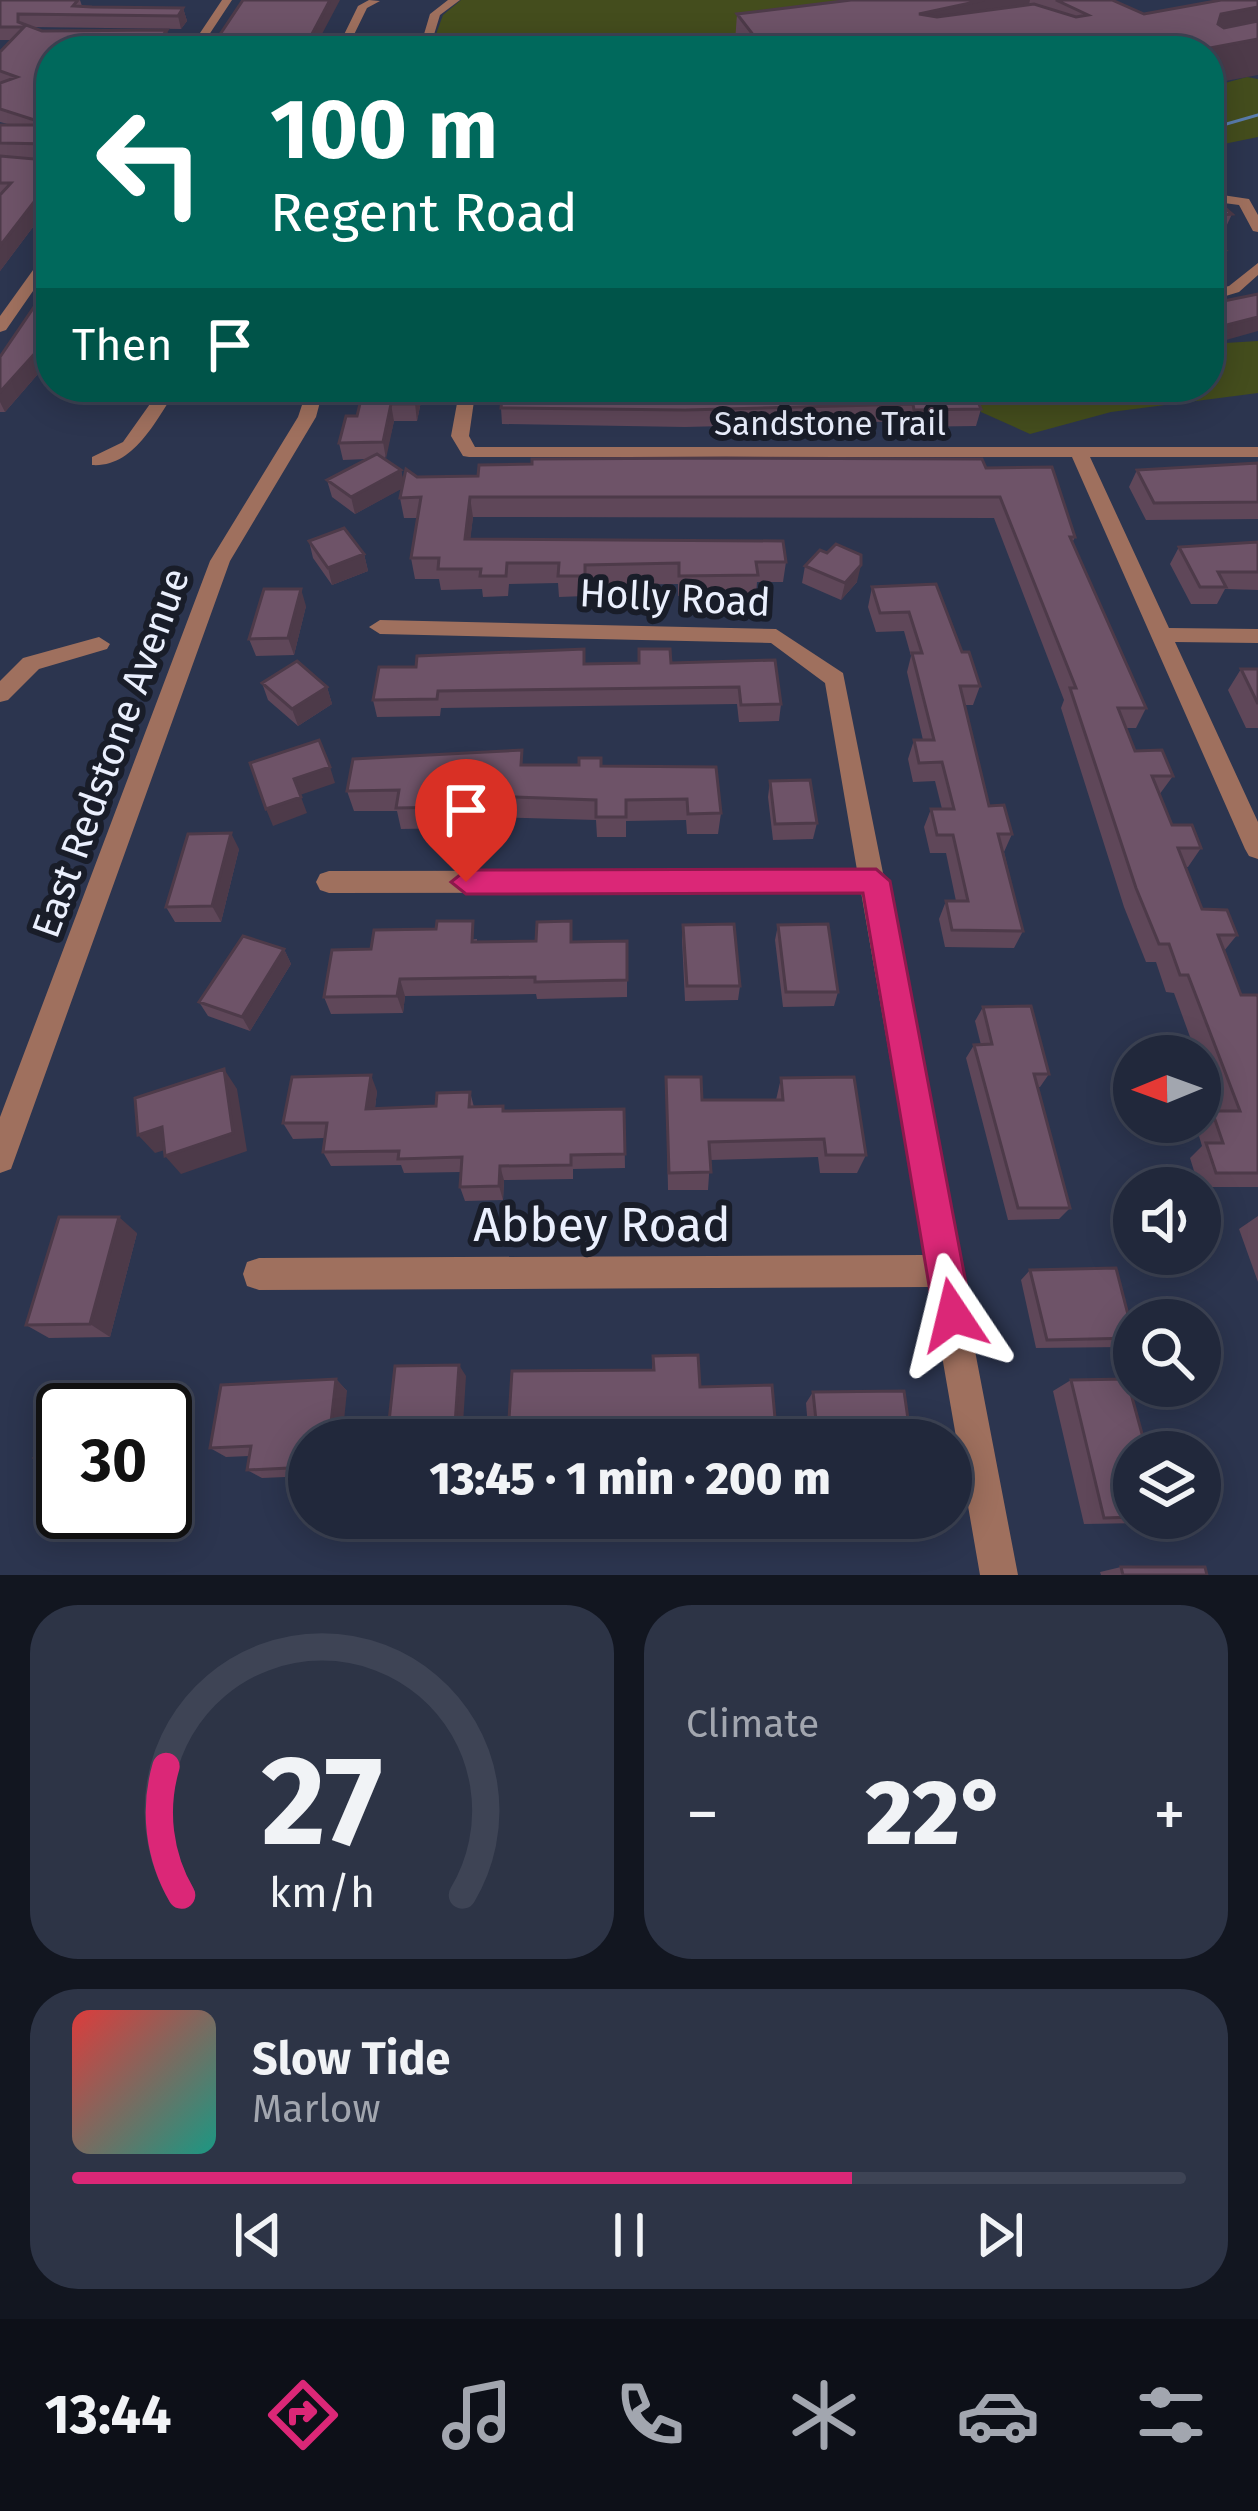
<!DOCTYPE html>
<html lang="en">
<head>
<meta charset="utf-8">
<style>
	body { margin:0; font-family:"Fira Sans",sans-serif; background:#2d3446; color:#f1f3f6; height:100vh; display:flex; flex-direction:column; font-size:45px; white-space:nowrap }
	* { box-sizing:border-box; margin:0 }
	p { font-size:39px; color:#a2a6af }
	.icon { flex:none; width:66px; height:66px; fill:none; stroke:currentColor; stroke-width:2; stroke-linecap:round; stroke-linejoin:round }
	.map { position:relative; height:1575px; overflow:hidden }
	.sheet { display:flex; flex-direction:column; gap:30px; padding:30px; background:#121620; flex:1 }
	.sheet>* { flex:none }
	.guide { position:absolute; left:36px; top:36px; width:1188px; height:366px; border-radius:48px; box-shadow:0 6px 30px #0003,0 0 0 3px #3e4455; background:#00695c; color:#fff; overflow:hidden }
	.needle { width:78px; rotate:269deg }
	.tools { position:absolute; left:1113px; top:1035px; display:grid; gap:24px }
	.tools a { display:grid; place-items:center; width:108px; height:108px; border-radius:50%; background:#21283b; box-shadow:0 6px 30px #0003,0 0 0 3px #3e4455; font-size:60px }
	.speed { position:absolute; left:36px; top:1383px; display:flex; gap:24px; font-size:60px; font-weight:700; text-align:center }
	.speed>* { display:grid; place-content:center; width:156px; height:156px; border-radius:50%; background:#21283b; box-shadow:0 6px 30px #0003,0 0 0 3px #3e4455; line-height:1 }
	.speed .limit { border:6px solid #111; border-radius:18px; background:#fff; color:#111 }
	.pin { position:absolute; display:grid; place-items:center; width:102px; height:102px; color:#fff; margin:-123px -51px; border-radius:50% 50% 50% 0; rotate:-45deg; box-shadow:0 0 12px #0007 }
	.pin .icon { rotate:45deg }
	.me { position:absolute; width:132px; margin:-66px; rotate:350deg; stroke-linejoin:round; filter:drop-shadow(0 0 9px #0008) }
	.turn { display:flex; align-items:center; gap:42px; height:252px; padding:0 36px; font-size:54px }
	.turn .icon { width:156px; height:156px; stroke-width:2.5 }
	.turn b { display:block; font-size:84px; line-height:102px }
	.then { display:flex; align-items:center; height:114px; padding:0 36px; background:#0003; gap:24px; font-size:45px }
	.big { font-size:90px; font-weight:800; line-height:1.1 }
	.sheet .widget { flex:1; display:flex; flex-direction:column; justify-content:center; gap:18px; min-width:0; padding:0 42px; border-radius:48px; background:#2d3446 }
	.sheet .dial { align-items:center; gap:0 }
	.dial svg { height:312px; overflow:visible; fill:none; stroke:#3e4455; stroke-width:7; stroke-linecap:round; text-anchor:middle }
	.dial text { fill:#f1f3f6; stroke:none }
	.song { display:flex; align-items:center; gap:36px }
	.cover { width:144px; height:144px; border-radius:18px; background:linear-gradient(135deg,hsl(0 70% 55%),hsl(170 70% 35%)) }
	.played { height:12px; border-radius:6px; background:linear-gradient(90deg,#db2777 70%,#3e4455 70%) }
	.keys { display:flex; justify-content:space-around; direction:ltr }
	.heat { display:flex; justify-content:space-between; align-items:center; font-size:66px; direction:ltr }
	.sheet .tiles { flex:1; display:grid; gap:30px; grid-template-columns:1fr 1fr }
	.widget:last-child { grid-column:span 2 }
	.trip { position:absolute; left:288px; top:1419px; width:684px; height:120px; border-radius:60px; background:#21283b; box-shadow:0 6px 30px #0003,0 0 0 3px #3e4455; font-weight:800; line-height:120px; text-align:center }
	.tabs { display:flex; height:192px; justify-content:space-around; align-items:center; background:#0d1018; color:#a2a6af }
	.tabs .icon { width:84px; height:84px }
	.tabs .selected { color:#db2777 }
	.tabs b { font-size:54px; color:#f1f3f6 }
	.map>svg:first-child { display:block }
	.green { fill:#444d1d }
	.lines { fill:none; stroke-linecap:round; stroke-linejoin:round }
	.stream { stroke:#597cad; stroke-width:3 }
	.minor { fill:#9f705e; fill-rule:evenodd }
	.wall { fill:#5f4759 }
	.shaded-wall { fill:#4d3a49 }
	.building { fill:#6e5368; stroke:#4d3a49; stroke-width:3 }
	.route { fill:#db2777; stroke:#8e194d; stroke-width:3 }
	.labels { text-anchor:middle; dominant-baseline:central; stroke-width:12; stroke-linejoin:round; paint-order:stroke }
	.far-street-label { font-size:33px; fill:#eaeffd; stroke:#191d29 }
	.street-label { font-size:39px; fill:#eaeffd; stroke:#191d29 }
	.near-street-label { font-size:48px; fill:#eaeffd; stroke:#191d29 }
</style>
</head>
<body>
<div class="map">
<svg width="1258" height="1575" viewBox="0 0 1258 1575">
	<rect width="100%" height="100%" fill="#2c354f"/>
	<path class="green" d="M461 0H839L854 12 793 39 555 51 529 37H435L443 15Z
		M1247 77 1258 79V137L1209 147V109L1219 103 1210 87Z
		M1258 341V393L1111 412 1030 434 981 412 973 389 1209 387V344Z"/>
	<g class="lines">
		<path class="stream" d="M1209 129 1258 115"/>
		<path class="minor" d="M222 0H232L199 50 190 48 196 39 134 36 200 33Z
			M369 0 380 1 367 8 346 51H336L358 6Z
			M448 0H460L440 15 429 51H419L430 14Z
			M1209 193 1249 199 1258 215V232L1253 231 1239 205 1209 201Z
			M51 251V265L6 330 0 332V316L46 252Z
			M1258 263V275L1239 292 1209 301V291L1229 286Z
			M162 387H178C157 418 135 468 92 465V457L123 442Z
			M308 387H324L316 417 230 561 15 1158 11 1169 0 1173V1117L210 561 298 417Z
			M460 387H476L469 436 475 447H1258V457H1090L1169 628 1258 629V643L1175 642 1258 822V859L1249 856 1245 849 1072 457H469L463 456 451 436Z
			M380 620 776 629 843 673 883 873 889 881 886 887 1018 1575H980L930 1287 259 1290 247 1286 243 1274 247 1262 259 1258 924 1255 861 892 329 893 320 890 316 882 320 874 329 871 857 870 825 683 771 643 380 634 369 627Z
			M99 637 110 644 107 649 39 669 8 700 0 702V681L23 658Z"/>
	</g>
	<path class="wall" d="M0 0H80L82 6 183 8 187 21 181 29 32 27 42 31 171 44 165 51H51V203L0 271V125H11L0 122V52L11 40H0Z
		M851 0H1112L1258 75 735 42 737 14Z
		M1209 194 1232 214 1225 229 1209 231Z
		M51 282V367H44L5 412H0V357Z
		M364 387H424L417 421H394L385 459 401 470 403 481 417 477 986 468 1075 537 1072 543 1146 708 1136 728H1126L1135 751 1173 776 1159 795 1172 825 1201 848 1188 867H1186L1202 909 1237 935 1224 951 1241 995 1258 997V1187H1199L1190 1158 1202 1146 1196 1126 1212 1111H1218L1200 1063V1056H1197L1174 993 1166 992 1156 962H1146L1124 907 1061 708 1064 700 994 518 473 517 470 539 786 562 783 582H757L756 596H678V584L586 585 585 596 559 597 558 583 509 584 508 596 483 597 482 589 441 590 439 579H415L411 558 417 518H404L400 498 402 488 355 514 332 497 327 480 366 459 343 460 339 443 357 416Z
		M972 387 981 409 976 426 911 427 909 421 685 427 502 424 501 408Z
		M1258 463V519L1146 520 1129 487 1137 470Z
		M309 541 364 554 368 571 332 585 313 558Z
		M1258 542V590L1225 589 1217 604H1191L1170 564 1179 547Z
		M805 566 857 582 841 600 802 583Z
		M936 584 962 652 980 686 973 705H964L989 806 1012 834 1004 852 1023 931 1014 948 945 947 939 919 946 901H956L946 853H930L924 827 931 809H942L935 781 913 782 908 759 914 740H923L907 672 911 656 904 631 876 632 868 607 872 587Z
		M306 606 294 655 256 656 249 639Z
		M775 660 781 704 779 721 739 722 737 704 441 708 440 716 377 717 373 700 584 664Z
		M1258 668V728H1246L1228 690 1241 669Z
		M262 683 327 687 332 704 298 726 268 700Z
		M523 765 601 766 721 813 718 834H687L686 820 626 821V837H597L596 820 489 817 487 834 454 835 453 828 401 829 397 811H354L347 791Z
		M770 781 817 823 813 839 773 840 768 797Z
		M239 849 221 922H175L166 907Z
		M683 925 740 986 738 1000 685 1001 682 940Z
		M778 925 838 992 834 1006 783 1007 775 940Z
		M477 939V941H627V997L537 999 536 994 405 996 403 1013 331 1014 324 997 371 949Z
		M284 949 291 964 250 1031 208 1016 199 1002Z
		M983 1007 1049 1074 1040 1087H1038L1070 1208 1059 1219 1008 1220 966 1058 974 1045H981L975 1021Z
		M666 1077 702 1100H776L781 1078 866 1155 857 1173H820L818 1157 710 1160 708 1190H668Z
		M377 1091 375 1108 436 1106 470 1092 474 1107 503 1106 504 1111 624 1109 625 1168 573 1169V1179L504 1180 503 1200 465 1201 460 1187 461 1172 404 1173 401 1165 331 1166 323 1152 325 1138 293 1139 283 1123Z
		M1258 1216V1282L1239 1229Z
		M137 1233 110 1337 49 1338 26 1325Z
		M1030 1270 1134 1333V1339L1122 1347 1036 1348 1021 1280Z
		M653 1356 777 1440H511L508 1435 652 1370Z
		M336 1379 347 1391 309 1440V1476L262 1478 247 1470 249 1456 226 1457 210 1448Z
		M1071 1380 1134 1452V1518H1158L1142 1523 1084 1524 1053 1391Z
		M813 1392 911 1440H809L806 1403Z
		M1121 1567 1207 1575H1101L1100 1572Z"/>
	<path class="shaded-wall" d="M330 0H340L313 51H303Z
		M984 0H1030L1024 26 913 51 919 14Z
		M1258 7V75L1209 84V51H1194L1221 14Z
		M183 8 187 21 181 29 178 16Z
		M167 30 171 44 165 51H151Z
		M51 180V203L0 271V246Z
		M1225 250 1219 266 1209 268V252Z
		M1258 317V331L1226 340 1221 351 1209 353V337L1219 327Z
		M37 351 44 367 5 412 0 402V392Z
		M418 387H424L417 421 415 404Z
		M391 404 394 421 386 459 383 442Z
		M401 470 405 487 355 514 351 497Z
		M470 497 473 517 468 560 465 539Z
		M364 554 368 571 332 585 328 568Z
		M861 565 857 582 841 600 845 583Z
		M301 589 306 606 294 655 288 638Z
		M327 687 332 704 298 726 292 709Z
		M330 767 335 783 300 795 294 779Z
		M485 796 489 817 487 834 484 814Z
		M301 797 307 813 273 826 266 809Z
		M231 833 239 849 221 922 212 906Z
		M284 949 291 964 250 1031 242 1017Z
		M400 979 405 996 403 1013 397 996Z
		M224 1069 237 1089 247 1151 181 1174 165 1156Z
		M371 1075 377 1091 373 1124 366 1109Z
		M162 1127 178 1146 155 1153 138 1135Z
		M500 1166 504 1180 503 1200 499 1186Z
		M119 1217 137 1233 110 1337 90 1324Z
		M459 1365 466 1376 462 1440H454Z
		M336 1379 347 1391 342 1440H329Z
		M102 1383 123 1395 138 1410H127Z
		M108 1512H136L118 1532 96 1526Z"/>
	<path class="building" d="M0 0H78L73 6 92 7 183 8 178 16 18 14V22L42 31 167 30 151 51H51V180L0 246V195L11 183H0V156L45 160 49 144 0 143V125H50L0 109V83L17 77 0 71V52L24 27H0Z
		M243 0H330L303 51H209Z
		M851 0H984L919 14 937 17 1034 4 1076 17 1088 15 1056 0H1112L1144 14 1221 0H1258V7L1221 14 1218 24 1224 28 1258 21V39L1194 51H551L552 46 758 41 737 14Z
		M468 45 496 46 494 51H466Z
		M1209 194 1232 214 1209 216Z
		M1209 237 1225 250 1209 252Z
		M51 282V351H37L0 392V357Z
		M1258 294V317L1219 327 1228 334 1209 337V304Z
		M364 387H418L415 404H391L383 442 339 443 346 416H357Z
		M503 387H972L981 409 914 410 913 404 685 410 501 408Z
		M377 454 401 470 351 497 327 480Z
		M725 458 982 459 986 468 1052 467 1075 537H1070L1146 708H1118L1135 751 1162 750 1173 776H1152L1172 825H1192L1201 848H1178L1202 909 1227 910 1237 935H1218L1241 995H1257L1258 997V1173H1216L1206 1143H1223L1212 1111H1240L1188 975H1180L1169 944H1159L1136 888 1070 688H1076L1000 497H470L465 539 783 541 786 562H756L758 575 679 576V563L585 565V576H558L559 563H507L506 576H480L481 569H438L439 558H411L421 497 400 498 406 469 417 477 478 476 479 465 532 464V459Z
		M1258 463V502L1154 503 1137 470Z
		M344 528 364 554 328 568 309 541Z
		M1258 542V572H1218L1226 587H1200L1179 547Z
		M836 544 861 555V565L845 583 805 566 820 550 827 553Z
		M936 584 962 652H969L980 686H960L989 806 1004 805 1012 834H998L1023 931 952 930 946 901H968L953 835H937L931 809H954L942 762 919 763 914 740H934L912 653H922L909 612 880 613 872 587Z
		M264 589H301L288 638 249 639Z
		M584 649V664L639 663V649H670L671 663 775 660 781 704 741 705 739 687 438 691 437 699 373 700 379 667H416L417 656Z
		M297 661 327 687 292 709 262 683Z
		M1241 669H1258V704Z
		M319 740 330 767 294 779 301 797 266 809 250 763Z
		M522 750 521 765H579V758H601V766L716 767 721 813 688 814 687 799 626 800V817H596V800L485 796 484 814H450V807L396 808 399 790 347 791 353 759Z
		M810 780 817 823 775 824 770 781Z
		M231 833 212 906 166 907 188 834Z
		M437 921H473L472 942 536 941 537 922 571 921V942L627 941V980L535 982V977L400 979 397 996 324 997 332 950 371 949 374 930 436 929Z
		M734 924 740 986H687L683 925Z
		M828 924 838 992H786L778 925Z
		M243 936 284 949 242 1017 199 1002Z
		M1031 1006 1049 1074H1034L1070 1208H1018L974 1045 992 1044 983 1007Z
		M224 1069 233 1133 165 1156 162 1127 138 1135 135 1098Z
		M371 1075 366 1109 436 1106 437 1093 470 1092 469 1107 503 1106V1111L624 1109 625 1154 571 1155V1165L500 1166 499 1186 460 1187 462 1157 398 1159 399 1151 323 1152 327 1123H283L292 1077Z
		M666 1077H701L702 1100H783L781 1078 854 1077 866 1155H826L824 1139 709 1142 711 1172 669 1173Z
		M59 1217H119L90 1324 26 1325Z
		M1116 1268 1134 1338 1047 1340 1030 1270Z
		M698 1355 700 1387 772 1385 777 1440H656V1434L508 1435 512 1371 654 1370 653 1356Z
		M459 1365 454 1440H387L395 1366Z
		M336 1379 329 1440H309V1467L247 1470 251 1446 210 1448 221 1385Z
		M1127 1379 1147 1452H1134V1517L1104 1518 1071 1380Z
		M102 1383 128 1409 127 1410H78Z
		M904 1391 911 1440H818L813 1392Z
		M63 1426V1490L34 1458Z
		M83 1512H108L96 1526Z
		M1121 1567H1205L1207 1575H1123Z"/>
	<path class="route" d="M876 869 890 881 972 1315 967 1328 953 1334 940 1328 934 1315 863 893 466 894 451 882 466 870Z"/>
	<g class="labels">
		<g class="far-street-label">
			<text x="830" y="424">Sandstone Trail</text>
		</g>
		<g class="street-label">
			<text transform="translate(675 598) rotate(3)">Holly Road</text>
			<text transform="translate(111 753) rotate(-70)">East Redstone Avenue</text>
		</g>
		<g class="near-street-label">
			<text x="602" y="1225">Abbey Road</text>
		</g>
	</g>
</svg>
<div class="tools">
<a><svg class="needle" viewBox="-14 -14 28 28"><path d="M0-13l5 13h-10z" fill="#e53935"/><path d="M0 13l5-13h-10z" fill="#a2a6af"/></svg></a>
<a><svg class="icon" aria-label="sound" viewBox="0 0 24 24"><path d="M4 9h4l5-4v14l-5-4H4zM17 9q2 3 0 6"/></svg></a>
<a><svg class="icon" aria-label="search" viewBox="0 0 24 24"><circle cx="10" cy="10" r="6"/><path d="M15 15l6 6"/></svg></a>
<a><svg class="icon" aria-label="layers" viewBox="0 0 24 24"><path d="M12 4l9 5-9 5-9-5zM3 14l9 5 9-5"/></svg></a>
</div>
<div class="speed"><div class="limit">30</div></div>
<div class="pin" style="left:466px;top:882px;background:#d93025"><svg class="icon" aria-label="arrive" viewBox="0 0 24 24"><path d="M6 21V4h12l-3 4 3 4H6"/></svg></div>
<svg class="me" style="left:953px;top:1315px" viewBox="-20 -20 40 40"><path d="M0-17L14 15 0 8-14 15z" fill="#db2777" stroke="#fff" stroke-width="4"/></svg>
<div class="trip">13:45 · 1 min · 200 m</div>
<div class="guide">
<div class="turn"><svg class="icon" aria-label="left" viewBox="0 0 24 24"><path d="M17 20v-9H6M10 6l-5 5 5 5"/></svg><div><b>100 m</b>Regent Road</div></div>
<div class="then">Then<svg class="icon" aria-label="arrive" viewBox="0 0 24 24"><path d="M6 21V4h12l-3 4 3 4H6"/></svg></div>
</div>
</div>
<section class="sheet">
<div class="tiles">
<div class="widget dial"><svg viewBox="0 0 100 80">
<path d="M14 69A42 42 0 1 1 86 69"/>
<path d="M14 69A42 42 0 0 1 10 36" stroke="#db2777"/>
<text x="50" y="56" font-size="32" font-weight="700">27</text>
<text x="50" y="72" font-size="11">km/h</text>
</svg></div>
<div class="widget"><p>Climate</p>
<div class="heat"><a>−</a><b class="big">22°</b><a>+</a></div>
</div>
<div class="widget">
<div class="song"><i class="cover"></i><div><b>Slow Tide</b><p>Marlow</p></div></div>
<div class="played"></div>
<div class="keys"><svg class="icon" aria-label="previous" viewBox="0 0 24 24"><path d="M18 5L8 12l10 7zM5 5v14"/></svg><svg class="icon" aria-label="pause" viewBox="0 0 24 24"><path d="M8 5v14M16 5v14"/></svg><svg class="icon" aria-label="next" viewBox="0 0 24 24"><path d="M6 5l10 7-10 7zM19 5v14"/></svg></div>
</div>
</div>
</section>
<nav class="tabs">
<b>13:44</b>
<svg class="icon selected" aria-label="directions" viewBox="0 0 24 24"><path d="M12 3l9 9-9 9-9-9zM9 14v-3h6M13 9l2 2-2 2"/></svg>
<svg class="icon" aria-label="music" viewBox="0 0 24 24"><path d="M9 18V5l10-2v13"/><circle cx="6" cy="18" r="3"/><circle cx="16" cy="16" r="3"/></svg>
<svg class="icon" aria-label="phone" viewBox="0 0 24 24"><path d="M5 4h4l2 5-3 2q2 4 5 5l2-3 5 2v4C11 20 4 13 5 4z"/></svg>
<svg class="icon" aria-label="climate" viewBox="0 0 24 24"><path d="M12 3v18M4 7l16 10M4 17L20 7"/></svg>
<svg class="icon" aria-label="car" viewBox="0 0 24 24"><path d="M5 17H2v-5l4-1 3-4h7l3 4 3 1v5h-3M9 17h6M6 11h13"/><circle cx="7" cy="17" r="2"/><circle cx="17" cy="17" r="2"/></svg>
<svg class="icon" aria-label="filters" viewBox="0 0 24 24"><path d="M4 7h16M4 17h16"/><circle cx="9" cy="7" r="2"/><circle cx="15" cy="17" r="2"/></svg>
</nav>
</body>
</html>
